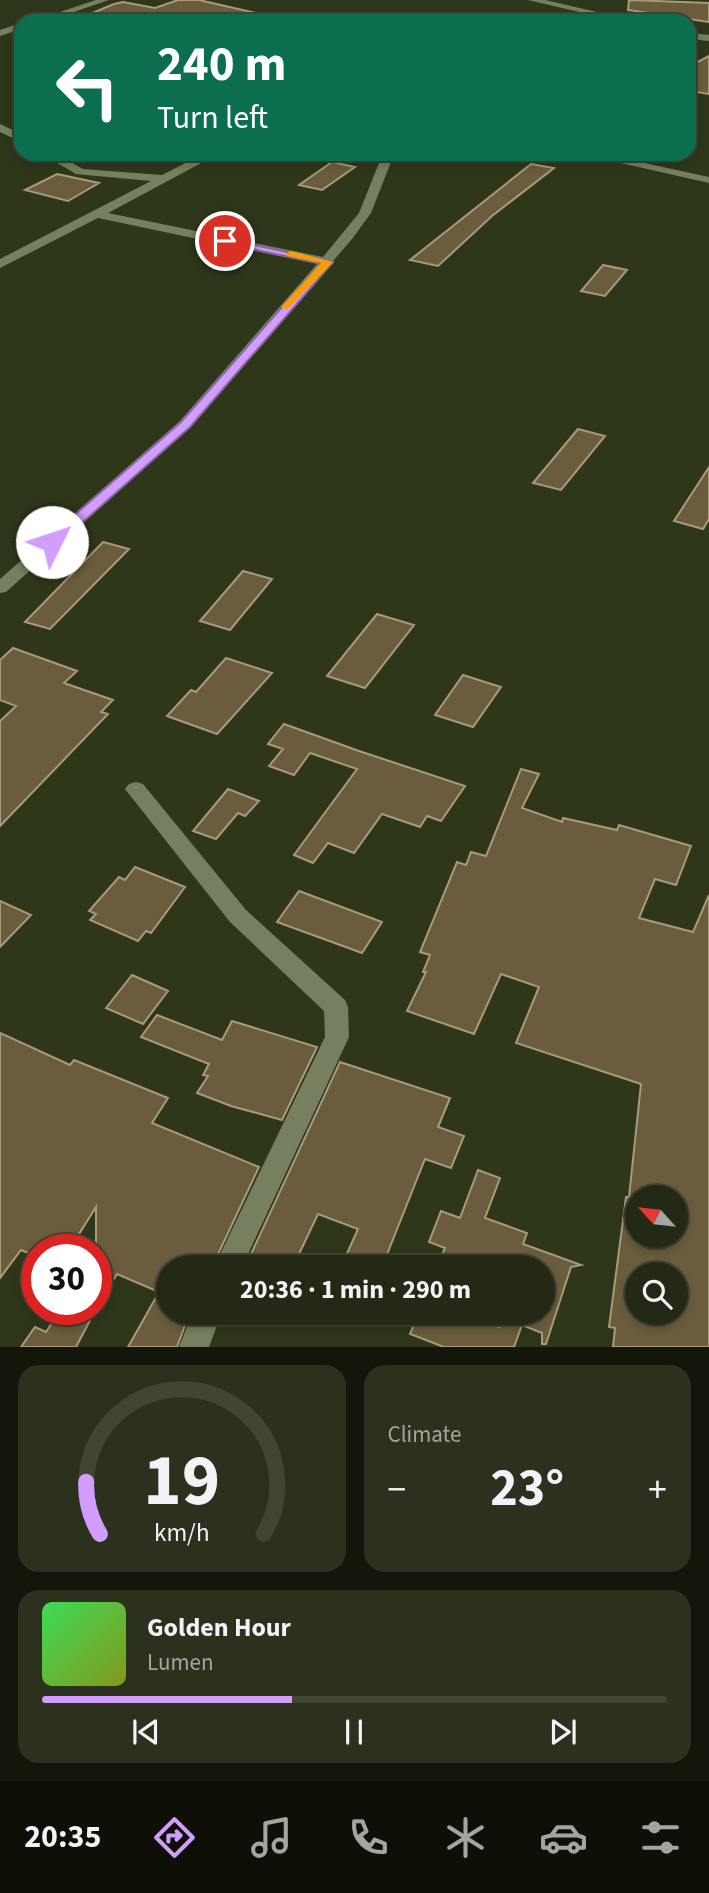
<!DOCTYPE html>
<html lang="en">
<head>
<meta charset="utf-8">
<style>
	body { margin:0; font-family:"Source Sans 3",sans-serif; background:#2b311d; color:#f1f3f6; height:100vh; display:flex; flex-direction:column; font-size:26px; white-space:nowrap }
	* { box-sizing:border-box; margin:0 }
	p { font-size:23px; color:#a3a6a0 }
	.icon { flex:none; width:38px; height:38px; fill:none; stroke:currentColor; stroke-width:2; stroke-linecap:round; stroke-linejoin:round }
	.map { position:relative; height:1347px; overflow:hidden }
	.sheet { display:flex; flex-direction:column; gap:18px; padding:18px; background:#13170b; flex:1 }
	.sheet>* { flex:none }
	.banner { position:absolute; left:14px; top:14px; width:682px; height:147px; border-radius:21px; box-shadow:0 4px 10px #0003,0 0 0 2px #404534; background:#0b6e4f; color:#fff; overflow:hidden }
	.needle { width:46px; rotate:297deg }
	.controls { position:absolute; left:625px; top:1185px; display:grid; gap:14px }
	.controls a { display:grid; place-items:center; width:63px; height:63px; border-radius:50%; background:#232914; box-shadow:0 4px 10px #0003,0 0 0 2px #404534; font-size:35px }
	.speed { position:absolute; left:21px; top:1234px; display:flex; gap:14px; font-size:35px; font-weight:700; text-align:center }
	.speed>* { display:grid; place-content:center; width:91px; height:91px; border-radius:50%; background:#232914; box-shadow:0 4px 10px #0003,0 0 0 2px #404534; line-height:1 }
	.speed .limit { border:10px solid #d22; background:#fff; color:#111 }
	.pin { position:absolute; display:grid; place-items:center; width:60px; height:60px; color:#fff; margin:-30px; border:4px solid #fff; border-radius:50%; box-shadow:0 2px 7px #0007 }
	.me { position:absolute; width:77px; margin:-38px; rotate:49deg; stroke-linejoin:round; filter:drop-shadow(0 0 5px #0008) }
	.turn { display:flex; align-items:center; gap:24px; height:147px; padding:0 28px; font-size:32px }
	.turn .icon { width:91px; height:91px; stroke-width:2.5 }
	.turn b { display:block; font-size:49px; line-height:60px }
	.big { font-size:52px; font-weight:700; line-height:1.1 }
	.sheet .card { flex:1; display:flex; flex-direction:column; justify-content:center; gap:10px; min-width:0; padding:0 24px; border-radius:21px; background:#2b311d }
	.sheet .dial { align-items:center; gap:0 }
	.dial svg { height:182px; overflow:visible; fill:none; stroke:#404534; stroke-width:7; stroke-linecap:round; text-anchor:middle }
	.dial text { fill:#f1f3f6; stroke:none }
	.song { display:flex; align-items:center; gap:21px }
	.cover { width:84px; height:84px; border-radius:10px; background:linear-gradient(135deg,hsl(130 70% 55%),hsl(70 70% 35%)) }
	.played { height:7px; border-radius:4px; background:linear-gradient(90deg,#d29dfd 40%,#404534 40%) }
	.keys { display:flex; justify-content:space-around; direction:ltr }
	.heat { display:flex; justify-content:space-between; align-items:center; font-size:38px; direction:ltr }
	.sheet .tiles { flex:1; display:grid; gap:18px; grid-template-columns:1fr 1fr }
	.card:last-child { grid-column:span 2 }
	.trip { position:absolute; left:156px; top:1255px; width:399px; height:70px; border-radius:35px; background:#232914; box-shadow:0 4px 10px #0003,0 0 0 2px #404534; font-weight:700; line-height:70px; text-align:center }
	.tab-bar { display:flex; height:112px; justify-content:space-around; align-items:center; background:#0e1008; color:#a3a6a0 }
	.tab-bar .icon { width:49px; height:49px }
	.tab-bar .selected { color:#d29dfd }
	.tab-bar b { font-size:32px; color:#f1f3f6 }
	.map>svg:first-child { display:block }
	.building { fill:#6a5c3d; stroke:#a99a79; stroke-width:2; fill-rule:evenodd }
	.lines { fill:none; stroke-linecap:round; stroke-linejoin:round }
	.minor { fill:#768060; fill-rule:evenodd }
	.route { fill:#d29dfd; stroke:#8866a4; stroke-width:2 }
	.slow { fill:#f59e0b }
</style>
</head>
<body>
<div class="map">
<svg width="709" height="1347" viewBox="0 0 709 1347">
	<rect width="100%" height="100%" fill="#2f371a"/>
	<path class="building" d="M178 0H199L260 14 259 21H73L114 4 123 2 155 8Z
		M629 0 709 3V22L628 10Z
		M709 56V94L690 91V66Z
		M332 162 355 167 322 190 299 185Z
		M531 164 554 168 492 216 438 266 410 260Z
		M57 174 99 183 68 201 25 190Z
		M603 265 627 270 605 296 581 291Z
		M578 429 605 436 561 490 533 483Z
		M709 467V519L703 529 674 521Z
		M103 542 129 549 50 629 25 622Z
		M243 571 272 579 230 630 200 621Z
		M377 614 414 625 365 688 327 676Z
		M13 648 77 671 64 683 113 700 101 712 108 714 0 826V721L16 706 0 700V660Z
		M226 658 272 673 217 734 167 716 191 690 196 692Z
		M463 675 501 687 473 727 435 715Z
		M284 724 359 751 465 786 441 821 427 816 420 827 382 814 354 853 328 843 313 863 294 855 357 769 310 753 294 775 269 766 283 749 268 744Z
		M521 769 539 774 522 808 562 822 563 818 617 830 619 825 691 846 676 885 655 879 639 918 693 932 709 895V1347H613L615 1328 609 1327 626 1197 637 1198V1236H676V1197H629L641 1084 516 1043 539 987 501 974 474 1034 407 1011 426 972H423L430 955 420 952 457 862 466 865 471 852 486 856ZM637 1274H676V1312H637Z
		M228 789 259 801 245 816 238 813 216 839 193 831Z
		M135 867 185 887 151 933 146 931 138 941 90 920 96 914 89 911 119 877 125 880Z
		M299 891 382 922 362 953 277 922Z
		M0 901 31 915 0 947Z
		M132 975 168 991 143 1024 106 1008Z
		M157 1015 222 1040 232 1021 317 1047 282 1120 231 1106 197 1093 208 1076 203 1075 209 1064 141 1037Z
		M0 1033 70 1065 74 1060 168 1098 152 1123 259 1167 212 1267H168V1312H190L177 1347H128L159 1292 117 1274 96 1309V1207L69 1250H37V1257L21 1250 0 1278Z
		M340 1062 450 1098 438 1127 464 1136 451 1168 425 1159 382 1267H341L358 1229 318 1214 299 1254 329 1267H245Z
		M478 1170 500 1178 485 1218 527 1233 523 1244 581 1265 571 1267 546 1344H542V1333L522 1325 514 1347H444L410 1334 419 1312H462L499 1327 502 1317 493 1312H542V1267H437L445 1248 429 1242 441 1211 460 1218Z
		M61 1309H96L76 1347H21L35 1327 46 1332Z"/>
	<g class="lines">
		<path class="minor" d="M96 0H109L47 21H33Z
			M528 0H545L636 21H618Z
			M21 23V29L0 36V30Z
			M690 33 709 35V41L690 39Z
			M0 124 21 134V142L0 132Z
			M42 154H56L83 169 162 175 203 154H218L108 213 323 257 359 213 379 163 366 154H380L391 162 371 213 352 239 190 427 6 592 0 593V579L180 421 317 264 98 218 0 268V259L151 181 76 174Z
			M581 154H603L709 177V183Z
			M136 782 143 784 246 910 345 1000 348 1007 349 1037 242 1267H214L325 1037 324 1011 230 922 129 794 125 789 129 784Z
			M193 1312H222L209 1347H179Z"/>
	</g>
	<path class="route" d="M221 238 333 262 190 427 57 545H47V539L181 422 321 263 221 243Z"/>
	<path class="slow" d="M291 251 333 262 287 310 281 307 283 305 321 263 287 256 285 254Z"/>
</svg>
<div class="controls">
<a><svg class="needle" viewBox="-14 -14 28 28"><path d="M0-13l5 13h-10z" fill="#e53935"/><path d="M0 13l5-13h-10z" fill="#a3a6a0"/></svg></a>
<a><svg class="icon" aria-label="search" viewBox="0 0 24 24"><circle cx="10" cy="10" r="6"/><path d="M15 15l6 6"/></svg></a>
</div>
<div class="speed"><div class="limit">30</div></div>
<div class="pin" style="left:225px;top:241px;background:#d93025"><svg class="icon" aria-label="arrive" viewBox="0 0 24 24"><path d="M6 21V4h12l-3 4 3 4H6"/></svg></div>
<svg class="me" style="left:52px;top:542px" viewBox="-20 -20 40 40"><circle r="19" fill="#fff"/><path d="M0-13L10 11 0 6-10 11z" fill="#d29dfd"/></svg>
<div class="trip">20:36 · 1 min · 290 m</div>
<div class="banner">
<div class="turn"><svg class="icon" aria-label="left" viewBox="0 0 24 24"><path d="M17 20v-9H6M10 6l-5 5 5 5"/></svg><div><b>240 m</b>Turn left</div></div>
</div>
</div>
<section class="sheet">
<div class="tiles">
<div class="card dial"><svg viewBox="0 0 100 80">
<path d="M14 69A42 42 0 1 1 86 69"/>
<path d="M14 69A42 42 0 0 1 8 46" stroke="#d29dfd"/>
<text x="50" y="56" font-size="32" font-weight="700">19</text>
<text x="50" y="72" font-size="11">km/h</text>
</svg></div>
<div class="card"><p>Climate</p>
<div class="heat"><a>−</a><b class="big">23°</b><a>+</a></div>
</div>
<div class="card">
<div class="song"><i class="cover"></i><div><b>Golden Hour</b><p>Lumen</p></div></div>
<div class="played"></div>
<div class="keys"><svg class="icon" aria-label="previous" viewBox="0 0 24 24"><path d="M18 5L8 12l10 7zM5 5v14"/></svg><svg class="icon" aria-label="pause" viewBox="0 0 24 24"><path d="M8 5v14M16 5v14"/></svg><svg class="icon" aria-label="next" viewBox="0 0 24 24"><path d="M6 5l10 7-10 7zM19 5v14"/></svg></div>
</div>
</div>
</section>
<nav class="tab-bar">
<b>20:35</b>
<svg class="icon selected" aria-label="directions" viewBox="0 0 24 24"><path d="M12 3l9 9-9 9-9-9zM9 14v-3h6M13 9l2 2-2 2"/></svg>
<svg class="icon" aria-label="music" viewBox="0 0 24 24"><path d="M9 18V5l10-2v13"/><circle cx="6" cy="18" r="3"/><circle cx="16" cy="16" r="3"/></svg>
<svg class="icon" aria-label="phone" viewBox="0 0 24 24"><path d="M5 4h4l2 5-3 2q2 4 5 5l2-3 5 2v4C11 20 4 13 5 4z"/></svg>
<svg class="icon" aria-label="climate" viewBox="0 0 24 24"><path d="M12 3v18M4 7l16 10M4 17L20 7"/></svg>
<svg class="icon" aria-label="car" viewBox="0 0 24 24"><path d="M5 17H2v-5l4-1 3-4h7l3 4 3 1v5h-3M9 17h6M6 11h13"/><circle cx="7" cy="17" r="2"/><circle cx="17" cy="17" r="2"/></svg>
<svg class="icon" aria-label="filters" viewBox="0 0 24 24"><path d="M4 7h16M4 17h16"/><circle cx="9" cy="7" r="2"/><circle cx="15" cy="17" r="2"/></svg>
</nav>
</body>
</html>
